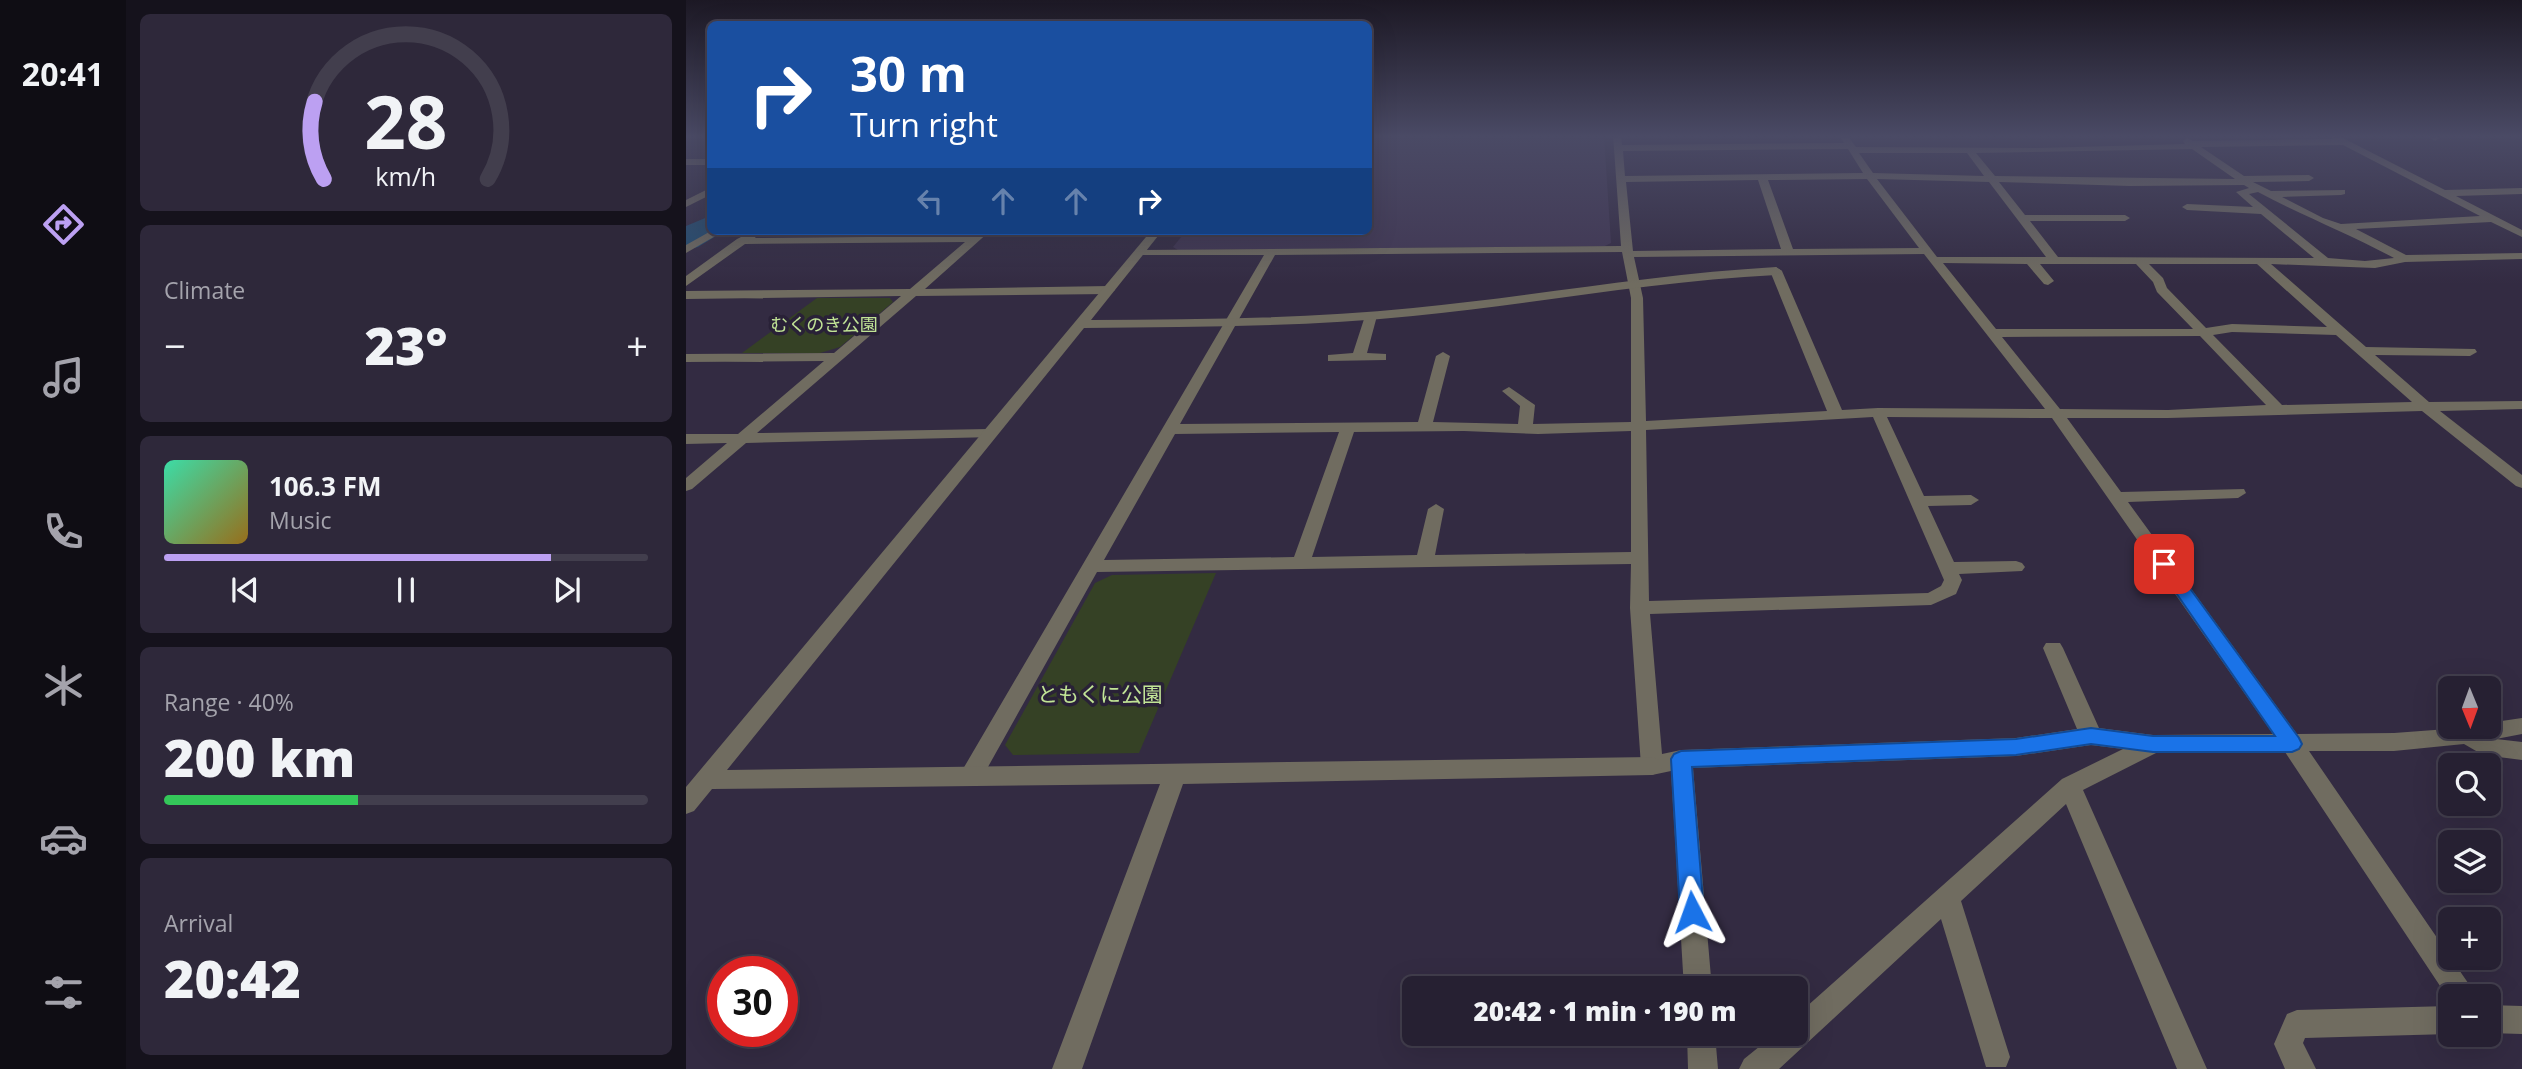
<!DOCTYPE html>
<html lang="en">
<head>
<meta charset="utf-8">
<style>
	body { margin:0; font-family:"Open Sans","Noto Sans JP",sans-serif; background:#2e283a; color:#f1f3f6; height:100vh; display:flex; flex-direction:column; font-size:26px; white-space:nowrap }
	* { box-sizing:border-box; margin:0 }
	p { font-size:23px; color:#a4a3ac }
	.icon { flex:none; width:38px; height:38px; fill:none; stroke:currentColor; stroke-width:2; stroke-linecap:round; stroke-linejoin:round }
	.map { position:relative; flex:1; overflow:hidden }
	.sheet { display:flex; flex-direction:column; gap:14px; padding:14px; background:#15121c; width:560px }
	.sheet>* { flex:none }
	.hud { position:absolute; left:21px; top:21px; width:665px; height:214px; border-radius:10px; box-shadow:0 7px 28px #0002,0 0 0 2px #423e4d; background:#1a4fa0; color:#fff; overflow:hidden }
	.needle { width:46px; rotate:179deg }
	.buttons { position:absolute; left:1752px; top:676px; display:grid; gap:14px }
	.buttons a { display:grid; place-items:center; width:63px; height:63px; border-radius:10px; background:#262032; box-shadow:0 7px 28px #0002,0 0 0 2px #423e4d; font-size:35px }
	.speed { position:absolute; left:21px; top:956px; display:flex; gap:14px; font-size:35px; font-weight:700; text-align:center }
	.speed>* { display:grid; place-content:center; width:91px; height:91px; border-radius:50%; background:#262032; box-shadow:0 7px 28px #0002,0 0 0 2px #423e4d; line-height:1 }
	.speed .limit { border:10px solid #d22; background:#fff; color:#111 }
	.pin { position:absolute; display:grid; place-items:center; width:60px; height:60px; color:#fff; margin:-30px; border-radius:14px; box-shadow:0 4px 10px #0006 }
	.me { position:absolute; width:77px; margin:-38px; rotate:356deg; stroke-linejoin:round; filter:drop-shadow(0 0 5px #0008) }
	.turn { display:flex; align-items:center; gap:24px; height:147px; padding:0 28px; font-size:32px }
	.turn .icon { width:91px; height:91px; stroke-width:2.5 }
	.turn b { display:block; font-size:49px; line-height:60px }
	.lanes { display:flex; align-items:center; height:66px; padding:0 28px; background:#0003; justify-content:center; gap:35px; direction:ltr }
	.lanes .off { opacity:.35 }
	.big { font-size:52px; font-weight:800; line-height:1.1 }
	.sheet .widget { flex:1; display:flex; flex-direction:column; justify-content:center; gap:10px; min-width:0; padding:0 24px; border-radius:10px; background:#2e283a }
	.sheet .dial { align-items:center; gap:0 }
	.dial svg { height:182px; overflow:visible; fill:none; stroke:#423e4d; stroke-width:7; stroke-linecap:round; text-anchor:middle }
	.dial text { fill:#f1f3f6; stroke:none }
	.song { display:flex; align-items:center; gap:21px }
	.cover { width:84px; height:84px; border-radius:10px; background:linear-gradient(135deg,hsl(160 70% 55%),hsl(40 70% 35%)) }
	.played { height:7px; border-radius:4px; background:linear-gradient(90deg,#bca0f2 80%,#423e4d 80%) }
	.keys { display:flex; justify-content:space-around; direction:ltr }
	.heat { display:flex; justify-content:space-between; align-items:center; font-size:38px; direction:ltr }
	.charge { height:10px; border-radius:5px; background:linear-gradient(90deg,#34c759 40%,#423e4d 0) }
	.trip { position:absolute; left:716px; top:976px; width:406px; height:70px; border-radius:10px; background:#262032; box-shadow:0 7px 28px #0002,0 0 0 2px #423e4d; font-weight:800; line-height:70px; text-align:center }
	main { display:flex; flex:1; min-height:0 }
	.menu { display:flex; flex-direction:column; width:126px; justify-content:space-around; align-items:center; background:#0f0d14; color:#a4a3ac }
	.menu .icon { width:49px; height:49px }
	.menu .current { color:#bca0f2 }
	.menu b { font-size:32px; color:#f1f3f6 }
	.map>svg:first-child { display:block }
	.built { fill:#403652 }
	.green { fill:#354125 }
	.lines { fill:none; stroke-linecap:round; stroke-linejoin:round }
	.river { fill:#214d71; fill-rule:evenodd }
	.minor { fill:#706c60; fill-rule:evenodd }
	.tertiary { fill:#706c60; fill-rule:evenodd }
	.route { fill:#1a73e8; stroke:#114b97; stroke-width:2 }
	.labels { text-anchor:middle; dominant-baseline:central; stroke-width:7; stroke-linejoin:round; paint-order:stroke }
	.far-park-label { font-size:18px; fill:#c1e496; stroke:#292137 }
	.park-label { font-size:21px; fill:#c1e496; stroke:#292137 }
</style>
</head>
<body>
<main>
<nav class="menu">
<b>20:41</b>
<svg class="icon current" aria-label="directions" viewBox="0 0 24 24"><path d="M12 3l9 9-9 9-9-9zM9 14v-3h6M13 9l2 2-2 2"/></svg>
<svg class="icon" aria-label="music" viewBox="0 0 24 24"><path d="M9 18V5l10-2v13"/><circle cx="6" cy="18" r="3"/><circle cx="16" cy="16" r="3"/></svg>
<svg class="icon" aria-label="phone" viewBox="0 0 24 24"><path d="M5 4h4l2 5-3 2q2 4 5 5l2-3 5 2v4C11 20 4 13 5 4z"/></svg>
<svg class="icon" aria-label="climate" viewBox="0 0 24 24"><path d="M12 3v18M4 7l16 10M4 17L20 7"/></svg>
<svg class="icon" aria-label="car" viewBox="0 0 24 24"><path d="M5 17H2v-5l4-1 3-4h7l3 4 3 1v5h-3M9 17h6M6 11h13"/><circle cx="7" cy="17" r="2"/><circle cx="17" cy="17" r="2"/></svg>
<svg class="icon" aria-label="filters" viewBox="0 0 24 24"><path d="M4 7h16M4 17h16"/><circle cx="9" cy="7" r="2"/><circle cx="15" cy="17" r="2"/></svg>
</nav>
<section class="sheet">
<div class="widget dial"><svg viewBox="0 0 100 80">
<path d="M14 69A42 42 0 1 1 86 69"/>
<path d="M14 69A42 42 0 0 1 10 35" stroke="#bca0f2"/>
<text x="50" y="56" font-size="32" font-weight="700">28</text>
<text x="50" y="72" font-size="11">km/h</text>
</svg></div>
<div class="widget"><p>Climate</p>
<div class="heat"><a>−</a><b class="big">23°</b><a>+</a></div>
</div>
<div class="widget">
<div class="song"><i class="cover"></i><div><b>106.3 FM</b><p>Music</p></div></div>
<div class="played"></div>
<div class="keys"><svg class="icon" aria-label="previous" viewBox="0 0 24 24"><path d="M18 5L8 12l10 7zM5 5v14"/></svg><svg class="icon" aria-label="pause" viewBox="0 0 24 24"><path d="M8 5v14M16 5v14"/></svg><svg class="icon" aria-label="next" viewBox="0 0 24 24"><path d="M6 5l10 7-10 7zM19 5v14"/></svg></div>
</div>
<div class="widget"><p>Range · 40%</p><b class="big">200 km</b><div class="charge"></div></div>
<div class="widget"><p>Arrival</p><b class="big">20:42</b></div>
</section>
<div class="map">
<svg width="1836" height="1069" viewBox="0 0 1836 1069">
	<rect width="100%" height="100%" fill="#332b42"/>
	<path class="built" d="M683 135H918L925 243 919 246 492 250 487 247 500 231H682Z"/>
	<path class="green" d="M131 298H204L207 302 154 347 134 353H56Z
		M530 573 453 753 327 755 319 745 409 583 426 575Z"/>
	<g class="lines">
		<path class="river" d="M24 216V231H37L35 233 12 247 0 250V226Z"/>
		<path class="minor" d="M927 135H935L936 145 1158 143 1153 135H1161L1170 147 1353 148 1499 144 1497 141 1501 138 1507 141 1647 139 1641 135H1651L1759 190 1836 188V194L1770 196 1836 230V237L1805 222 1670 229 1720 255 1836 253V259L1719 262 1689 268 1585 264 1680 347 1789 349 1791 352 1784 356 1689 355 1743 402 1836 401V409L1754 411 1836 475V488L1830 486 1736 411 1482 418H1381L1435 492 1558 489 1560 493 1552 498 1442 502 1611 734 1708 733 1802 726V723L1836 718V734L1810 739 1836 742V760L1797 755 1778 744 1708 751H1623L1791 996H1764V1001L1599 752 1470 753 1397 790 1521 1069H1491L1380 804 1275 901 1324 1057 1320 1067H1300L1255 919 1093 1069H1053L1058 1059 1089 1034H1110V1016L1376 779 1437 749 1405 745 1330 756 1007 768 1026 989H998L985 771 966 775 958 772 955 766 944 608 945 564 411 572 293 783 285 785 277 783 274 776 277 769 578 255H454L450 254V250L935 246ZM1657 145 1794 216 1655 224 1637 218 1596 197 1655 195 1659 194V190L1585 191 1567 182 1623 181 1628 178 1623 175 1558 176 1515 147ZM1162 149 1177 173 939 176 937 151ZM1506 149 1549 179 1309 176 1290 153ZM1173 153H1281L1298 176 1187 173ZM1181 179 1233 248 1107 249 1082 180ZM1191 179 1303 182 1360 257H1251ZM1072 180 1095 249 947 251 940 182ZM1313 182 1444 186 1558 185 1563 188 1550 192 1567 207 1501 204 1496 207 1501 210 1575 214 1628 258 1372 257 1344 221H1439L1444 218 1439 215H1339ZM1572 192C1617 216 1664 234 1708 258L1679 261 1642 258 1563 194ZM936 252 945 298V422L847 424 849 405 823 387 816 391 834 406 832 424 747 422 764 356 757 352 750 356 732 422 494 424 589 255ZM1238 254 1359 409 1192 408 1156 410 1096 271 1090 267 1084 271 1141 411 960 421 957 298 948 257ZM1257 263 1341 264 1358 284 1362 285 1368 281 1354 264H1450L1467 282 1471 292 1507 329H1310ZM1463 264H1571L1641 327 1546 324 1520 328 1481 288 1477 278ZM1546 332 1650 335 1726 402 1596 405 1527 335ZM1514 336 1580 405 1482 410 1374 409 1316 337ZM1187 417 1258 580 1255 586 1242 593 963 601 960 430ZM1201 417 1366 418 1587 734 1467 735 1413 728 1377 648 1374 643H1360L1357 648 1391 729 1330 738 995 750 976 754 964 614 1245 605 1270 594 1276 580 1273 574 1336 571 1339 567 1336 563 1330 561 1268 562 1242 506 1285 505 1293 500 1285 495 1238 496ZM778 431 852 434 945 431V552L749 555 758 509 750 504 742 509 731 555 626 557 668 432ZM653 432 608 557 418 560 489 434Z
			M1739 135H1749L1753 138 1749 141Z
			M0 159H24V165H0Z
			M24 188V195L0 207V200Z
			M25 231H38L0 253V245Z
			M292 231H304L239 289 423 286 429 290 423 294 230 296 71 433 303 429 311 434 308 437 60 443 6 489 0 491V478L41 443 0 444V434H52L138 361 0 362V354L148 353 215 296 0 299V291L224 289 279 242 59 244 0 286V276L51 239 65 232 71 235 69 238 287 236Z
			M685 312 691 316 681 353 700 354V360L642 361V355L667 353 679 316Z
			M1802 1005 1836 1006V1034L1802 1033Z
			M1764 1006V1034L1619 1038 1617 1043 1630 1069H1599L1588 1044 1601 1014 1611 1010Z
			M1001 1034H1029L1032 1069H1002Z"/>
		<path class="tertiary" d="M465 231H476L405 320C512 319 620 319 727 308 849 296 968 274 1090 267L1096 271 1090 275C968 281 848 304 727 316 618 327 508 327 398 328L41 770 966 757 974 760 977 766 974 772 966 775 497 784 396 1069H366L474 784 26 789 8 811 0 814V787Z"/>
	</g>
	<linearGradient id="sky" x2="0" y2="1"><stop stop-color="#1c1824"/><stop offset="0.48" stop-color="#4a4a65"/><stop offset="1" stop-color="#4a4a65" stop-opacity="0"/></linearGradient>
	<rect width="1836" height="284" fill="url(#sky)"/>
	<path class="route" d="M1478 559 1484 561 1613 738 1616 744 1613 749 1606 752H1467L1405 744 1330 755 1006 767 1018 912 1014 920 1006 923 998 920 994 912 985 759 988 754 995 751 1330 739 1405 728 1467 736H1589L1470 564Z"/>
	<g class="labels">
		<g class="far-park-label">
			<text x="138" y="324">むくのき公園</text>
		</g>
		<g class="park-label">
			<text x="414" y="694">ともくに公園</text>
		</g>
	</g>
</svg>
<div class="buttons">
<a><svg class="needle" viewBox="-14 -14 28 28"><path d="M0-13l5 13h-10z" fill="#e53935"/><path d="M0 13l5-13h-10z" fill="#a4a3ac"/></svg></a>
<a><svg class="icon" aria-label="search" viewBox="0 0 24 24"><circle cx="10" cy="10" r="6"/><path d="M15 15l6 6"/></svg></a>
<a><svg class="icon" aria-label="layers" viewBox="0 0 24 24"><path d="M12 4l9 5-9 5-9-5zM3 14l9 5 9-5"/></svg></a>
<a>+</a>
<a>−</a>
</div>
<div class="speed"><div class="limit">30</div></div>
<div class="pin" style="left:1478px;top:564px;background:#d93025"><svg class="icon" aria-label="arrive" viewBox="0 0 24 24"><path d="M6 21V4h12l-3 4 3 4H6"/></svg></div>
<svg class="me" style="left:1006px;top:912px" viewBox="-20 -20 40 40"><path d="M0-17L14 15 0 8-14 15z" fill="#1a73e8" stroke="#fff" stroke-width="4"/></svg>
<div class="trip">20:42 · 1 min · 190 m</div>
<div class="hud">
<div class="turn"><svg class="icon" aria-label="right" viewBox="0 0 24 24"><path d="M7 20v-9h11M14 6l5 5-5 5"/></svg><div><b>30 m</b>Turn right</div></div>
<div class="lanes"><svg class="icon off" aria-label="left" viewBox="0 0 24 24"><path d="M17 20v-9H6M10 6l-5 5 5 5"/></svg><svg class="icon off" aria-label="ahead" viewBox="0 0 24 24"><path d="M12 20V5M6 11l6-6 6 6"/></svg><svg class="icon off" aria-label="ahead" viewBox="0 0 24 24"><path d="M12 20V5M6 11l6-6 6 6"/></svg><svg class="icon" aria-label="right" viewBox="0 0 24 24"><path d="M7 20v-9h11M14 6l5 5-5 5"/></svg></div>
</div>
</div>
</main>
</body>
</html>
